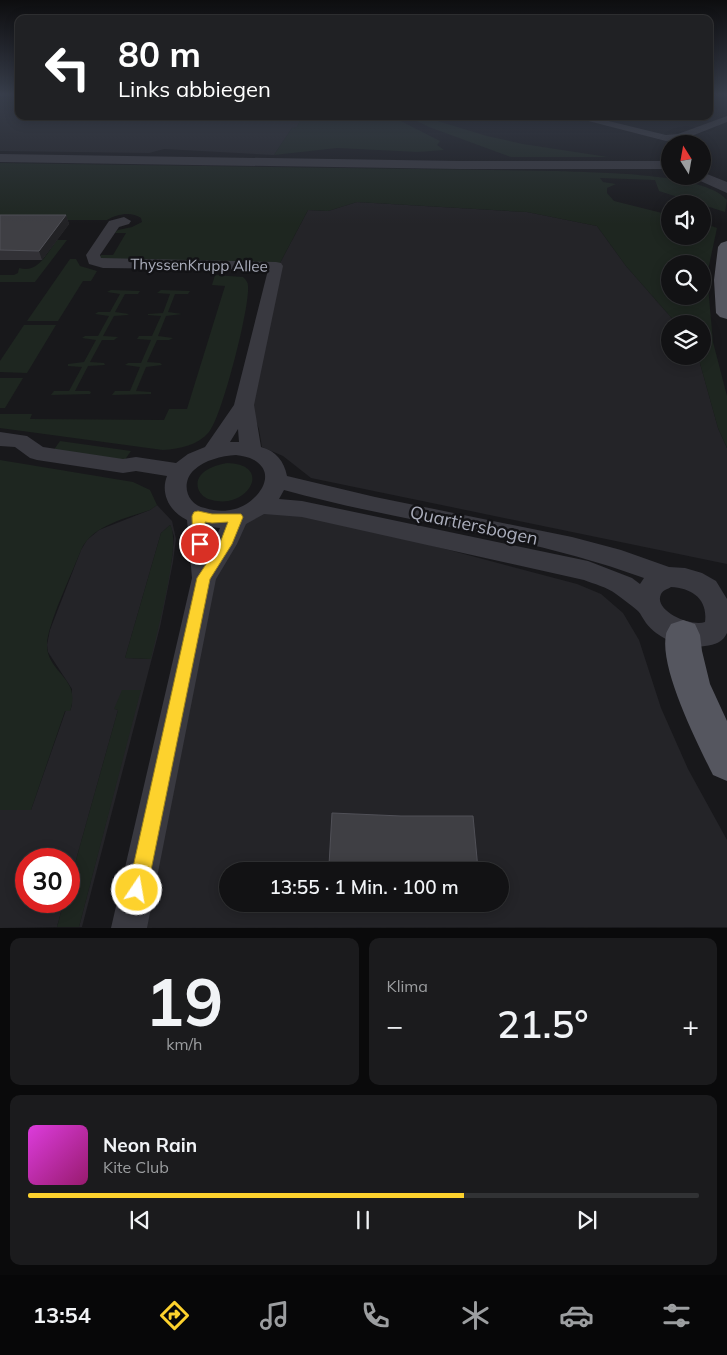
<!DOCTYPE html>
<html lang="de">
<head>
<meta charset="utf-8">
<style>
	body { margin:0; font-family:Mulish,sans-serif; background:#1b1b1d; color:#f1f3f6; height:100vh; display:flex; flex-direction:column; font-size:19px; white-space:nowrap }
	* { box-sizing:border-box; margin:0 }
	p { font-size:16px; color:#9c9ea0 }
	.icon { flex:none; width:28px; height:28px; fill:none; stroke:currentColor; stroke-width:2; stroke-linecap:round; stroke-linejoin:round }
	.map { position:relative; height:928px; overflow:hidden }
	.drawer { display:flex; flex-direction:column; gap:10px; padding:10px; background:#0a0a0b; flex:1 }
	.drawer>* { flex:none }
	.top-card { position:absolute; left:15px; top:15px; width:698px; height:105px; border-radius:10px; box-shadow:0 2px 12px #0003,0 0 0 1px #313234; background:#202124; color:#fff; overflow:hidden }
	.needle { width:32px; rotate:349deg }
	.buttons { position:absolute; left:661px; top:135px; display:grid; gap:10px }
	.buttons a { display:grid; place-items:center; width:50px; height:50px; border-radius:50%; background:#121214; box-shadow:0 2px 12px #0003,0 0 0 1px #313234; font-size:25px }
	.speed { position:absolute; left:15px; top:848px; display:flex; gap:10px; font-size:25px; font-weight:700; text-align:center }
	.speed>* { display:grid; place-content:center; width:65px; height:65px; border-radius:50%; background:#121214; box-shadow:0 2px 12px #0003,0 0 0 1px #313234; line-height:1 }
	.speed .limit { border:8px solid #d22; background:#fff; color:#111 }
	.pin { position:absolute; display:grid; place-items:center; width:42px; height:42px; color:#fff; margin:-21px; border:2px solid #fff; border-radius:50%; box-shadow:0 1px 5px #0007 }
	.me { position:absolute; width:55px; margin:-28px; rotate:12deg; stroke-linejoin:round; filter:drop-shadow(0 0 4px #0008) }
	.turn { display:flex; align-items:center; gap:18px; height:105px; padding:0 20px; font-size:22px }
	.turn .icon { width:65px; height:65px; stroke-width:2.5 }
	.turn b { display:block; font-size:35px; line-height:42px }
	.big { font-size:38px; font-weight:600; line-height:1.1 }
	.drawer .card { flex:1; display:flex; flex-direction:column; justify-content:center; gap:8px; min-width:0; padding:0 18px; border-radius:10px; background:#1b1b1d }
	.drawer .dial { align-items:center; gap:0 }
	.dial b { font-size:65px; line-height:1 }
	.song { display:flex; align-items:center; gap:15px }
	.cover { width:60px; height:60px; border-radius:8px; background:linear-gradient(135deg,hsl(300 70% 55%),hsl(320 70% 35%)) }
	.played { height:5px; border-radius:2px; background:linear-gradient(90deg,#fdd22d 65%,#313234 65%) }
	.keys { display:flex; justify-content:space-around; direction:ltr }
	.heat { display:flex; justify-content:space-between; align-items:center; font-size:28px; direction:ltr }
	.drawer .tiles { flex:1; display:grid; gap:10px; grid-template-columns:1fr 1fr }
	.card:last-child { grid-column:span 2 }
	.trip { position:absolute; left:219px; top:862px; width:290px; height:50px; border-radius:25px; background:#121214; box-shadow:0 2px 12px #0003,0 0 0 1px #313234; font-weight:600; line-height:50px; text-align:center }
	.menu { display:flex; height:80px; justify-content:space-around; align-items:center; background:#070708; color:#9c9ea0 }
	.menu .icon { width:35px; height:35px }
	.menu .selected { color:#fdd22d }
	.menu b { font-size:22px; color:#f1f3f6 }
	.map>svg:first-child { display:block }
	.built { fill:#242428; fill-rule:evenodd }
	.green { fill:#1e2620; fill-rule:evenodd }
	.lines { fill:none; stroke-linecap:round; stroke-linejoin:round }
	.minor { fill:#393940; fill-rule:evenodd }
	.tertiary { fill:#393940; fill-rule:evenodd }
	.primary { fill:#55565f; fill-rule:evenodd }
	.wall { fill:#323136 }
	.shaded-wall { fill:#222225 }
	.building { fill:#3f3f44; stroke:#505057 }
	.route { fill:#fdd22d; stroke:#a4881d }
	.labels { text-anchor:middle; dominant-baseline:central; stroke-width:5; stroke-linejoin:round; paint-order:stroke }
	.far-street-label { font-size:15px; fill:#aaadbb; stroke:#131316 }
	.street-label { font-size:18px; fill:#aaadbb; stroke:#131316 }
</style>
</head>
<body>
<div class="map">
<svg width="727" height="928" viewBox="0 0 727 928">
	<rect width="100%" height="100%" fill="#18181b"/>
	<path class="built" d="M0 94H19V116H108L106 120 126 116H302L297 127 292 128 274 155 164 149 149 153 0 151Z
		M357 202 527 212 597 226 626 266 677 324H670V356H698L718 428 727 448V564L311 478 283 456 262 447 259 429 250 405 280 263 308 210 328 211Z
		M157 505 172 521 176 539 173 562 160 627 82 927H79L140 690 115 709 118 710 69 885V859H26V901H64L57 927 0 928V810H31L66 710 70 711 72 705V689L48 652 47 645 50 630 81 550 87 540 99 530 150 510ZM170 525 174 536 172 558 150 659 125 658 161 533Z
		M265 510H299L577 584 601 594 623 613 639 640 661 708 688 769 727 840V927L135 928 206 579 242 520ZM228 871H500V904H228Z"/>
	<path class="green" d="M302 116H391L440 141 437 145 444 150 418 152 337 148 274 155 292 128 297 127Z
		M407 116H440L431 119 487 136 523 144 608 157H511L429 127Z
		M0 163 558 171C594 173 704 172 727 200L725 212 659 191 655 180 600 178 603 182 616 184 607 188V193L614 201 670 215V236H702L703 223 717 228 707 275 713 342 727 396V448L718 428 698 356H702V324H677L626 266 597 226 527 212 357 202 328 211 308 210 280 263 104 261 100 257 101 255H113L126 233H114L118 230 132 227 142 222 141 218C131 211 117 214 107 220H0ZM670 264H702V296H670Z
		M57 240H67L35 282H0V275H14L18 273 19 268C38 274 47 253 57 240Z
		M70 259H76L80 266 97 271 91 281H83L58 321H27Z
		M215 275 243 277C246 280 248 282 248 286 250 307 222 417 209 432 198 445 180 449 163 450L0 428V414H32L30 419 164 420 169 409H187L225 286 212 285Z
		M111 290 140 291 138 294H125L115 312 129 314 127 315 114 316 103 336 118 337 114 340H102L90 362 104 363 105 365 88 366 75 391H89L91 392 90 394 51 395 54 391H69L82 367 68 366V364L84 362 96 340 82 338 85 336H98L109 316 95 314 98 312H110L120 294 107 292Z
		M161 290 190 291 188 294H175L168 312 182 314 166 316 158 336 173 338 169 340H157L147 362 160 363 162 365 146 367 136 391 151 392V394L112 395 115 391H130L140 367 125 365 128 363H141L151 340 137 339 139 336H152L161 316 148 315V314L163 313 170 294 157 293Z
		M24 325H56L27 373 0 372V361Z
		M0 378H23L5 408H0Z
		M60 441 131 451 124 461 53 451Z
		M0 460 133 482 150 490 157 505 150 510C127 518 92 525 81 550 73 571 47 625 47 645 47 673 82 678 70 711H65L31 810H0Z
		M227 463C274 464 248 510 212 500 206 499 200 495 198 488 194 472 215 465 227 463Z
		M170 525C182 541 156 636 151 659L125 658 161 533Z
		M122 690H141L79 927H57L64 901H69V885L118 710 114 709Z"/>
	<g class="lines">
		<path class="minor" d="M569 116H588L666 135 678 134 727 116V122L684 139 666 141Z
			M124 217 131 221 129 224 119 227 100 255 101 258 276 262 281 263 283 266 254 405 261 447C276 451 284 461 287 476L375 497 572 537 621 550 669 567 685 568 702 573 716 581 727 599V633C723 642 715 645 705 646 685 649 659 640 646 623 643 619 641 614 638 611 631 605 623 599 616 594 607 587 594 584 584 580L302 517 264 514 246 524 237 544 216 579 147 928H111L192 578 187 520C170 512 160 494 167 476L136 471 123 473 37 460 30 458 15 447 0 446V432L27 436 43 447 123 459 136 457 176 463 188 454 205 447 234 405 268 270 103 268 89 264 86 255 109 221ZM238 429 239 442H230ZM236 455C242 456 249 457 254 460 280 475 255 504 235 509 224 512 215 511 205 508 187 505 180 483 194 470 205 460 221 456 236 455ZM284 490C403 523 528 535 644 578L640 584 632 578 588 561 302 501 279 499ZM211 527 220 528 213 544ZM671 587C692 588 708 599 705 622 691 627 653 611 661 594 663 590 668 589 671 587Z"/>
		<path class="tertiary" d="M0 154 459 161H670V169H459L0 162Z
			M702 172 727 182V193L696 179 693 176H702Z"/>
		<path class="primary" d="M727 241V319L720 317 716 313 714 280 718 247 721 243Z
			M683 620 695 624 700 635 702 651 710 684 727 721V781L713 775C698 745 659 668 666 635 666 632 669 628 671 624Z"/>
	</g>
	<path class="wall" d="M0 215H66L69 224 42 260H0Z
		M329 865 478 869V871H407L329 869Z"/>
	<path class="shaded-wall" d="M66 215 69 224 42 260 39 251Z"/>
	<path class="building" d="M0 215H66L39 251 0 250Z
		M332 813 401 816H473L478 869 329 865Z"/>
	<linearGradient id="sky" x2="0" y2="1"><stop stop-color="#0d0d0f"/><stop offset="0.42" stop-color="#373d4a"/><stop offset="1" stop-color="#373d4a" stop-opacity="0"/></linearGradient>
	<rect width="727" height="224" fill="url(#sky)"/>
	<path class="route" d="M198 511 212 514H241L243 517 232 544 210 579 147 890 144 897 137 900 131 897 128 890 197 578 220 543 228 522 212 523 205 522 206 544 204 548H195L193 544 192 516 194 512Z"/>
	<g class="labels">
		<g class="far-street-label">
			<text transform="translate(199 265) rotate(1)">ThyssenKrupp Allee</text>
		</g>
		<g class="street-label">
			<text transform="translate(474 525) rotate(12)">Quartiersbogen</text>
		</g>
	</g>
</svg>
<div class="buttons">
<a><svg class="needle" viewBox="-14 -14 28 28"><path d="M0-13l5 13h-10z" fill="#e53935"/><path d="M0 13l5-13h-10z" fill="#9c9ea0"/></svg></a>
<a><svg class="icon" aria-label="sound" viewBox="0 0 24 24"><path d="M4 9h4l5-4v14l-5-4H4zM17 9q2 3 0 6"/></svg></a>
<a><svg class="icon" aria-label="search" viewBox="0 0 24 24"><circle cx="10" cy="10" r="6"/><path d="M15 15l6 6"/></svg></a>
<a><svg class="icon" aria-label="layers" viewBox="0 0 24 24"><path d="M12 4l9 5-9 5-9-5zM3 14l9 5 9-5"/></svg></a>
</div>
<div class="speed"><div class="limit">30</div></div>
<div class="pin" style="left:200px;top:544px;background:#d93025"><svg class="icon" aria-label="arrive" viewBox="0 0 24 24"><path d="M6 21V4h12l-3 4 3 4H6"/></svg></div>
<svg class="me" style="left:137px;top:890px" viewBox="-20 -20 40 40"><circle r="17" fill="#fdd22d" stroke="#fff" stroke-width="3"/><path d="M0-11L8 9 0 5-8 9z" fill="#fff"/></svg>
<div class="trip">13:55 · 1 Min. · 100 m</div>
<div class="top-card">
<div class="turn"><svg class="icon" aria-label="left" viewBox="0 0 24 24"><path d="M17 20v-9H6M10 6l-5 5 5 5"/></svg><div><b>80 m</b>Links abbiegen</div></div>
</div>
</div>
<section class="drawer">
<div class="tiles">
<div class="card dial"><b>19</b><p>km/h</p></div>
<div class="card"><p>Klima</p>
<div class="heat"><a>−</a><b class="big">21.5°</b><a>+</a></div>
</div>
<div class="card">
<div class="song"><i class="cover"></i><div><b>Neon Rain</b><p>Kite Club</p></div></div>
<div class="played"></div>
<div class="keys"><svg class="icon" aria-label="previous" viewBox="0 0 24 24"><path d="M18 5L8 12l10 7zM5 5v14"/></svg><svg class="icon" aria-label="pause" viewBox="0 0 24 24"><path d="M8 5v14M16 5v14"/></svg><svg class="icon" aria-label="next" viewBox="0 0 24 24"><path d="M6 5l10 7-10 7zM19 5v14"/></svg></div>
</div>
</div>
</section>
<nav class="menu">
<b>13:54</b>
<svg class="icon selected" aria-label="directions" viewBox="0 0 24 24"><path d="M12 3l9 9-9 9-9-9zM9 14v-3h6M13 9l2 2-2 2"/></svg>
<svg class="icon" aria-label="music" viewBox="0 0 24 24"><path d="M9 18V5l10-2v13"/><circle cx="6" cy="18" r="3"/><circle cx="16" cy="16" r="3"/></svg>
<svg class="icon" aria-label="phone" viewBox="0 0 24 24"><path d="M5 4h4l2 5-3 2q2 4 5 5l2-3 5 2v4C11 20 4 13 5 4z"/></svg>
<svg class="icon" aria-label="climate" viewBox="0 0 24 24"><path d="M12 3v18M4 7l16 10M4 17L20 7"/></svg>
<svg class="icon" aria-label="car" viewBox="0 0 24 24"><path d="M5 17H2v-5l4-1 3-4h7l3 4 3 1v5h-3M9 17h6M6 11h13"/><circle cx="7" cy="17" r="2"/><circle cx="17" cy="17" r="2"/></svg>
<svg class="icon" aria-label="filters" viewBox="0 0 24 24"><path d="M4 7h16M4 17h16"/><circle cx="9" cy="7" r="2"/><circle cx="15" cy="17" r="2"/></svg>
</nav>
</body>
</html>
